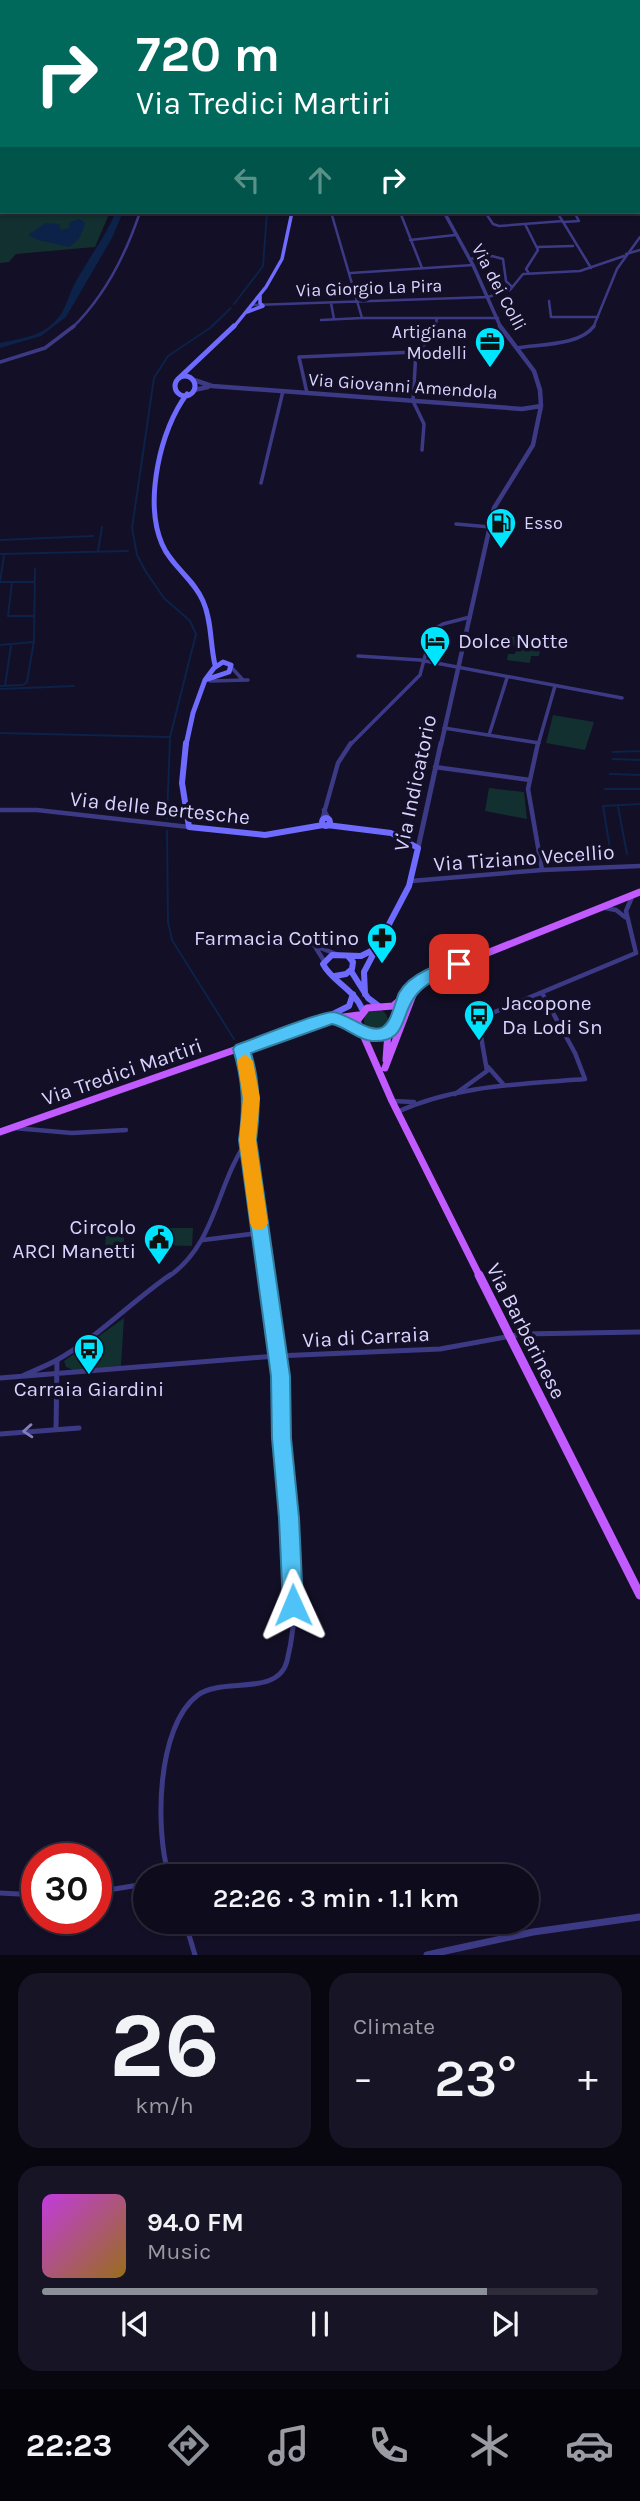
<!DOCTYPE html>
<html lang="en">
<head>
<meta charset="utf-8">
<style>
	body { margin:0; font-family:Karla,sans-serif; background:#171425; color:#f1f3f6; height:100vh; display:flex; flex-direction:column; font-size:26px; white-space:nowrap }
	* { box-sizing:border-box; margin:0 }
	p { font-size:23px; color:#9b9ba3 }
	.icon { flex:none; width:38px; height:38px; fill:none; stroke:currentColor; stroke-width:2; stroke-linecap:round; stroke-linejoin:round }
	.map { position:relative; height:1955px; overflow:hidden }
	.panel { display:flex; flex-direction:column; gap:18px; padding:18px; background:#08060f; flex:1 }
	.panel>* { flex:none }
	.banner { position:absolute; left:0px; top:0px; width:640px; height:214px; box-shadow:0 2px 5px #0004,0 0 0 2px #2e2b3b; background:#00695c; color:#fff; overflow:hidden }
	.speed { position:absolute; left:21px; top:1843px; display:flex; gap:14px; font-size:35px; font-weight:700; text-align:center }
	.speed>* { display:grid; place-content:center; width:91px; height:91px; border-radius:50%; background:#0e0b1c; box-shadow:0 2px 5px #0004,0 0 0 2px #2e2b3b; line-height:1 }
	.speed .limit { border:10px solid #d22; background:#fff; color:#111 }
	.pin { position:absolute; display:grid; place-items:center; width:60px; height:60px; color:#fff; margin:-30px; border-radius:14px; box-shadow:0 4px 10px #0006 }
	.me { position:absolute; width:77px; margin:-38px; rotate:359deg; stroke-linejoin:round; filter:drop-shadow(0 0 5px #0008) }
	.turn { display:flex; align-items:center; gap:24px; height:147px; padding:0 21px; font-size:32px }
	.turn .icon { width:91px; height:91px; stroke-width:2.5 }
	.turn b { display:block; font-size:49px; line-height:60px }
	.lanes { display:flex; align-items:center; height:66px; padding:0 21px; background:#0003; justify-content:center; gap:35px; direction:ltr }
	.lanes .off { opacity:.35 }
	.big { font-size:52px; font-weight:600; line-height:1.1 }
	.panel .widget { flex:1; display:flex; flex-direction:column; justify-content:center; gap:10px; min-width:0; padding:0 24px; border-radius:21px; background:#171425 }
	.panel .dial { align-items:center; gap:0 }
	.dial b { font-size:91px; line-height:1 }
	.song { display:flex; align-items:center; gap:21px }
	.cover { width:84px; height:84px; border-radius:10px; background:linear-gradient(135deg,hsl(290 70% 55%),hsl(40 70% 35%)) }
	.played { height:7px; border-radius:4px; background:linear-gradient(90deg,#8c9099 80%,#2e2b3b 80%) }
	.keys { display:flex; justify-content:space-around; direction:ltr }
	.heat { display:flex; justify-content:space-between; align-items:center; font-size:38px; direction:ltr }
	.panel .tiles { flex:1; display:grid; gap:18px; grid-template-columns:1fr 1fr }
	.widget:last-child { grid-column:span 2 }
	.trip { position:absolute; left:133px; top:1864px; width:406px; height:70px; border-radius:35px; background:#0e0b1c; box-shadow:0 2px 5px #0004,0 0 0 2px #2e2b3b; font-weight:600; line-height:70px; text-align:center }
	.tab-bar { display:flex; height:112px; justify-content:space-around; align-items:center; background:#06040b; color:#9b9ba3 }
	.tab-bar .icon { width:49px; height:49px }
	.tab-bar .selected { color:#8c9099 }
	.tab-bar b { font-size:32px; color:#f1f3f6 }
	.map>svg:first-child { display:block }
	.green { fill:#12302f }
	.water { fill:#0c2248 }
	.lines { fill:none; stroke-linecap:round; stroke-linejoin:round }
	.stream { stroke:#0c2248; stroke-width:2 }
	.minor-far3 { stroke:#3d3a85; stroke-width:2.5 }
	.minor-far2 { stroke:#3d3a85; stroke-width:3.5 }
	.minor-far1 { stroke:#3d3a85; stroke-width:4.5 }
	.minor { stroke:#3d3a85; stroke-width:5 }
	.tertiary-far3 { stroke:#3d3a85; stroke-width:3.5 }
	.tertiary-far2 { stroke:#3d3a85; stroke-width:4.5 }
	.tertiary-far1 { stroke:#3d3a85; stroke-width:5 }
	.tertiary { stroke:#3d3a85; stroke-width:7 }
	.secondary-far2 { stroke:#6f6bff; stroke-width:3.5 }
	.secondary-far1 { stroke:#6f6bff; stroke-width:5 }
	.secondary { stroke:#6f6bff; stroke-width:6 }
	.primary-far1 { stroke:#c25bff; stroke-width:7 }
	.primary { stroke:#c25bff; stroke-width:9 }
	.oneway { stroke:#837fbc }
	.route { fill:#4fc3f7; stroke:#337fa1; stroke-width:2 }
	.slow { fill:#f59e0b }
	.labels { text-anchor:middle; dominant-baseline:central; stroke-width:7; stroke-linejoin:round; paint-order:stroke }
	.far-street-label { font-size:18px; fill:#d9d4ff; stroke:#130f26 }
	.far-poi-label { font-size:18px; fill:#d9d4ff; stroke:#130f26; text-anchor:end }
	.poi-label { font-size:21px; fill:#d9d4ff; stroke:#130f26; text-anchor:start }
	.street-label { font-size:21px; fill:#d9d4ff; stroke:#130f26 }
</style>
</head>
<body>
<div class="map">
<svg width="640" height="1955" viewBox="0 0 640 1955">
	<rect width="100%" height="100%" fill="#130f26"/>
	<path class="green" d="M0 55 2 212H110L95 247 16 254 9 262 0 263Z
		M505 636 532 639 530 648 540 649 539 656H531L530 663 507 660 508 654H515L517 646 503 644Z
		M553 715 594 722 585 750 546 743Z
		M489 788 524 792 527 819 485 811Z
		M364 1021a12 12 0 1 1 24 0a12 12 0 1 1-24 0Z
		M124 1225V1254L105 1255 106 1226Z
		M158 1228H193L192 1246 156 1245Z
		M124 1318 121 1366 73 1370 66 1367 64 1361Z"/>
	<path class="water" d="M116 212H123L112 238 66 317 41 336 0 348V343C17 339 38 337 51 325 66 313 67 298 75 283 88 259 105 237 116 212Z
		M79 219 85 223C82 234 79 241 69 247L38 240 28 235 46 223 60 224V230L69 228V223Z"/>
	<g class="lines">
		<path class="stream" d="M234 304 263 266 267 212
			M0 540 93 536
			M98 551 102 527
			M0 554 128 551
			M0 581 4 556
			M0 582H34
			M12 582 8 616H33
			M0 645 33 642
			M0 686 23 685 27 682 34 641 35 569
			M5 686 11 646
			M0 689 74 686
			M0 733 169 737
			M613 752 640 751
			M613 759 640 760
			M610 774 640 775
			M605 789H640
			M618 807 627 854
			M167 819 170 737 196 634 190 621 164 598 146 572 137 555 132 528 154 378 168 356 210 328 231 308
			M167 831 168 922 172 940 234 1039
			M611 855 603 806 640 804"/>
		<path class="minor-far3" d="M49 0H60
			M183 0 185 2
			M194 0 196 2
			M166 2 168 0
			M262 2 265 0
			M595 2 599 0
			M331 212 362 318H498
			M400 212 422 268
			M485 212 493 224 499 226 563 221
			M557 212 591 268
			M564 222 579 221 574 212
			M525 224 538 250 526 269 528 272
			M410 240 455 235
			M537 247 573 246
			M626 254 640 250
			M469 259 492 256 503 259 506 281 512 287
			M351 273 473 265
			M549 301 551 317H598
			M331 303 334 319
			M251 305 488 297 510 290 523 274 580 271 624 256
			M321 320 362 318
			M72 328C105 296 126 254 140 212
			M435 328 437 318
			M593 328 617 269 640 237"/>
		<path class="minor-far2" d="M517 348C539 344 580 346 594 326
			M416 352 413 401 424 424 422 450
			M0 362 45 348 74 326
			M307 393 299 357 416 352 433 337 435 326
			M261 483 283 391
			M456 524 490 527
			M358 656 420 660 622 698
			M232 668 242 679
			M210 681 248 680
			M444 728 539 743
			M489 735 507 678
			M350 745 420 675 432 630 443 624 470 617
			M538 745 555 686"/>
		<path class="minor-far1" d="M538 743 528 789 542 870
			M435 767 530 780
			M0 810H37L189 827
			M324 810 329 819
			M322 820 338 763 351 743
			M411 881 542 870 640 866
			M605 908 616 910 625 917
			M298 933 313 945 336 954
			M316 948 324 961
			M241 1049 251 1088 252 1112 248 1143 266 1277
			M488 1067 503 1084
			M455 1094 487 1071 478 1019 636 953 626 911 632 897
			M392 1101 414 1102
			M397 1112C456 1085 522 1084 585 1079L575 1053 542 993
			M14 1128 72 1133 126 1130
			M203 1240 259 1233
			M168 1277C216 1245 216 1185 247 1141"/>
		<path class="minor" d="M22 1376C33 1371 46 1366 57 1360 98 1337 131 1302 170 1275
			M0 1378 276 1356 440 1349 522 1334 640 1332
			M56 1429 57 1360
			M0 1434 79 1428
			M169 1876C155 1831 156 1726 198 1695 222 1677 278 1697 287 1661 304 1594 290 1523 283 1455 281 1430 283 1405 281 1381 278 1345 271 1310 266 1275
			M96 1892 145 1884
			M0 1893 37 1895
			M185 1922 195 1955"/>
		<path class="tertiary-far3" d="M444 212 473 265 501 328"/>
		<path class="tertiary-far2" d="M194 380 212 386 522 409 541 406
			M194 390 208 387
			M441 745 494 508 533 445 541 406 540 390 534 371 500 326"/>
		<path class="tertiary-far1" d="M418 848 441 743"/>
		<path class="tertiary" d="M427 1955 533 1932 640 1917"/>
		<path class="secondary-far2" d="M23 0 25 2
			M136 0 139 2
			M247 312 263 306 260 303V295
			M233 328 266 287 282 259 292 212"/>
		<path class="secondary-far1" d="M175 386a10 10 0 1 1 20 0a10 10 0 1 1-20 0Z
			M178 379 234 326
			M187 394C160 429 144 502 162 544 171 566 194 579 203 601 212 621 210 644 215 665
			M223 662 231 665 229 672 205 680 214 668Z
			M186 745 193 713 205 680"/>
		<path class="secondary" d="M186 743 182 783 189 827 265 835 323 825
			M322 822a4 4 0 1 1 8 0a4 4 0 1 1-8 0Z
			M327 825 391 833 418 848 409 886 364 972 365 994
			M351 971 368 998 380 1007
			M335 976 346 974 352 969 353 962 348 956
			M363 1011C354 988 332 982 323 964L332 955 361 956 373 950
			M325 1018 349 1006 353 994"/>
		<path class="primary-far1" d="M339 1019C384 1039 383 1049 405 998
			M386 1060 388 1032
			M385 1068 416 987
			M0 1132 320 1020 359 1015
			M480 1277 392 1101 357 1021 367 1008 393 1006 427 977 640 892"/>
		<path class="primary" d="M479 1275 640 1595"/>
	</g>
	<defs><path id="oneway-chevron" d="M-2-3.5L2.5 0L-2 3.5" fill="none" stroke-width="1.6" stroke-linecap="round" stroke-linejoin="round" transform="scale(1.75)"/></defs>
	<use class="oneway" href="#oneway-chevron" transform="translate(28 1431) rotate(176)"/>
	<path class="route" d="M459 958 464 959 467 964 464 968C448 975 429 980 417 994 399 1014 409 1043 372 1041 358 1040 346 1027 332 1024L251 1053C260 1083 260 1109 256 1140L290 1376 291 1438 299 1518 303 1605 300 1612 293 1614 286 1612 283 1605 279 1518 272 1438 271 1376 239 1140C244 1107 243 1081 233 1049L236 1045C254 1039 318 1012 333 1012 348 1013 370 1035 383 1027 392 1021 395 1002 399 993 410 973 439 964 459 958Z"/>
	<path class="slow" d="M245 1054 253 1061 260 1098 256 1140 268 1223 265 1228 259 1230 252 1228 250 1223 239 1140 243 1098 237 1061Z"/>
	<defs>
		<g id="office-pin" transform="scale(1.575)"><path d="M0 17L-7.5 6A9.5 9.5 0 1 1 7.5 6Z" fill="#00e5ff" stroke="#130f26"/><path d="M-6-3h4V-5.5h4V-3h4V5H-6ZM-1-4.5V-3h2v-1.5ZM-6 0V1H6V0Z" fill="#111"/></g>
		<g id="fuel-pin" transform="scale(1.575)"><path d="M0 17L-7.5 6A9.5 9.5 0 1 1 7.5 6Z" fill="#00e5ff" stroke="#130f26"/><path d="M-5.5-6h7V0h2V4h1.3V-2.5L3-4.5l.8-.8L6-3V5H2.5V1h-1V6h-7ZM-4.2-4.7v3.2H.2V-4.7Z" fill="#111"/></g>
		<g id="hotel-pin" transform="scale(1.575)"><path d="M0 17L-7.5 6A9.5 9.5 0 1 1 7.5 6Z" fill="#00e5ff" stroke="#130f26"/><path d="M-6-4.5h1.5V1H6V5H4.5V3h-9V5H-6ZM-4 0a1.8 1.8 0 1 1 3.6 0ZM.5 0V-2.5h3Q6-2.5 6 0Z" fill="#111"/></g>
		<g id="pharmacy-pin" transform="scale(1.575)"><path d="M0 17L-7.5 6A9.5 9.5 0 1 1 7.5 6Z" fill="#00e5ff" stroke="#130f26"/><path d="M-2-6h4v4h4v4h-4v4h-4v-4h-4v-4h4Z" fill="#111"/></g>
		<g id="bus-pin" transform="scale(1.575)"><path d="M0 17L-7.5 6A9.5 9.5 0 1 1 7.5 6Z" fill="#00e5ff" stroke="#130f26"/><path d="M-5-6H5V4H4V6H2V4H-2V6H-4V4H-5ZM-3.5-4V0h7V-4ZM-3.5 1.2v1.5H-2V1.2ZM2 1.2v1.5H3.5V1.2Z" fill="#111"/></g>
		<g id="civic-pin" transform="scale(1.575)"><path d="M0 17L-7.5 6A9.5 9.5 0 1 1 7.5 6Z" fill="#00e5ff" stroke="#130f26"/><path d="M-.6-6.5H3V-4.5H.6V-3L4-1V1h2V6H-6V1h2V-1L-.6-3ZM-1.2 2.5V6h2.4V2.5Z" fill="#111"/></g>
	</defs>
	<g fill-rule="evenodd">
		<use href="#office-pin" x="490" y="342"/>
		<use href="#fuel-pin" x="501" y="523"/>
		<use href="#hotel-pin" x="435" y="641"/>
		<use href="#pharmacy-pin" x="382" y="938"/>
		<use href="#bus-pin" x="479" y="1015"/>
		<use href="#civic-pin" x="159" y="1239"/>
		<use href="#bus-pin" x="89" y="1349"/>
	</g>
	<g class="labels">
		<g class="far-street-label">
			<text transform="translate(499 287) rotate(62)">Via dei Colli</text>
			<text transform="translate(369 288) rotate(-2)">Via Giorgio La Pira</text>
			<text transform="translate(403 386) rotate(4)">Via Giovanni Amendola</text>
		</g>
		<g class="far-poi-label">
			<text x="467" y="332">Artigiana<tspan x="467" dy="21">Modelli</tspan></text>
			<text x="524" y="523" text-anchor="start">Esso</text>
		</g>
		<g class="poi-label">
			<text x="458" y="641">Dolce Notte</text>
			<text x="359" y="938" text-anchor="end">Farmacia Cottino</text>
			<text x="502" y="1003">Jacopone<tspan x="502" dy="24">Da Lodi Sn</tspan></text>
			<text x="136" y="1227" text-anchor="end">Circolo<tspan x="136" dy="24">ARCI Manetti</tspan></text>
			<text x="89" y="1389" text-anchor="middle">Carraia Giardini</text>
		</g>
		<g class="street-label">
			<text transform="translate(415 783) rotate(-78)">Via Indicatorio</text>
			<text transform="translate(160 808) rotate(6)">Via delle Bertesche</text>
			<text transform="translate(524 858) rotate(-4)">Via Tiziano Vecellio</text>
			<text transform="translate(122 1072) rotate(-19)">Via Tredici Martiri</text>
			<text transform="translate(526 1331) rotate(63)">Via Barberinese</text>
			<text transform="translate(366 1337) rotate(-3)">Via di Carraia</text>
		</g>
	</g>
</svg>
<div class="speed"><div class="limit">30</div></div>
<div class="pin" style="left:459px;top:964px;background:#d93025"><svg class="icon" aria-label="arrive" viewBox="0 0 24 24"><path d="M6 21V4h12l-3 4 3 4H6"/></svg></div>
<svg class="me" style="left:293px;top:1605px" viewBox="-20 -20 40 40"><path d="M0-17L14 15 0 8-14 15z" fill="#4fc3f7" stroke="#fff" stroke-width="4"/></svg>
<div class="trip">22:26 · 3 min · 1.1 km</div>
<div class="banner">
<div class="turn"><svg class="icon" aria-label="right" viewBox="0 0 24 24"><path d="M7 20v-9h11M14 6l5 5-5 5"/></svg><div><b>720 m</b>Via Tredici Martiri</div></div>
<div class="lanes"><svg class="icon off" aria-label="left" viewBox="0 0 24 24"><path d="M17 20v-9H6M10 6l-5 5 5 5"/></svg><svg class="icon off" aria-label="ahead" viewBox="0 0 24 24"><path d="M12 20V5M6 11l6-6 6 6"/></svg><svg class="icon" aria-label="right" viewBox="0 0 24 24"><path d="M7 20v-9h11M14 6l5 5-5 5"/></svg></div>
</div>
</div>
<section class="panel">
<div class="tiles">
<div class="widget dial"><b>26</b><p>km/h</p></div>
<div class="widget"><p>Climate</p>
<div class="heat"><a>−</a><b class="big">23°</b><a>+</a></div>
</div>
<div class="widget">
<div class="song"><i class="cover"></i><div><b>94.0 FM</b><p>Music</p></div></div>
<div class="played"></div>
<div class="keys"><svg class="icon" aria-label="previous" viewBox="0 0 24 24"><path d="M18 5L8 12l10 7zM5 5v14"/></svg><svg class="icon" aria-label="pause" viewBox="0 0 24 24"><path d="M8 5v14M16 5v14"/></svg><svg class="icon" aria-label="next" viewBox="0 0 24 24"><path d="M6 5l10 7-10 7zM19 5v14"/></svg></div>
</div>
</div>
</section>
<nav class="tab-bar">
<b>22:23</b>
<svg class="icon selected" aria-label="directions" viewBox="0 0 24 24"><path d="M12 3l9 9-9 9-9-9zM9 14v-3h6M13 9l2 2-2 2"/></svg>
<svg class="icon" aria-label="music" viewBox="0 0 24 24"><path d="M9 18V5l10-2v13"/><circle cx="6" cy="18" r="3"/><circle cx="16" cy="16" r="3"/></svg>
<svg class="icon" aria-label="phone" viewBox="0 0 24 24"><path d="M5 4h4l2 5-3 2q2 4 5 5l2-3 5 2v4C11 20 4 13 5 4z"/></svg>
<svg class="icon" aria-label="climate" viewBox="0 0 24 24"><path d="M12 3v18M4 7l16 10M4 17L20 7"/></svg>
<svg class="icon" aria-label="car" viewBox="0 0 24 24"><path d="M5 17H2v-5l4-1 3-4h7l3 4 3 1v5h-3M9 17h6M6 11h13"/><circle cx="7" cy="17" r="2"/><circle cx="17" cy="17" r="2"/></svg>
</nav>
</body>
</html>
